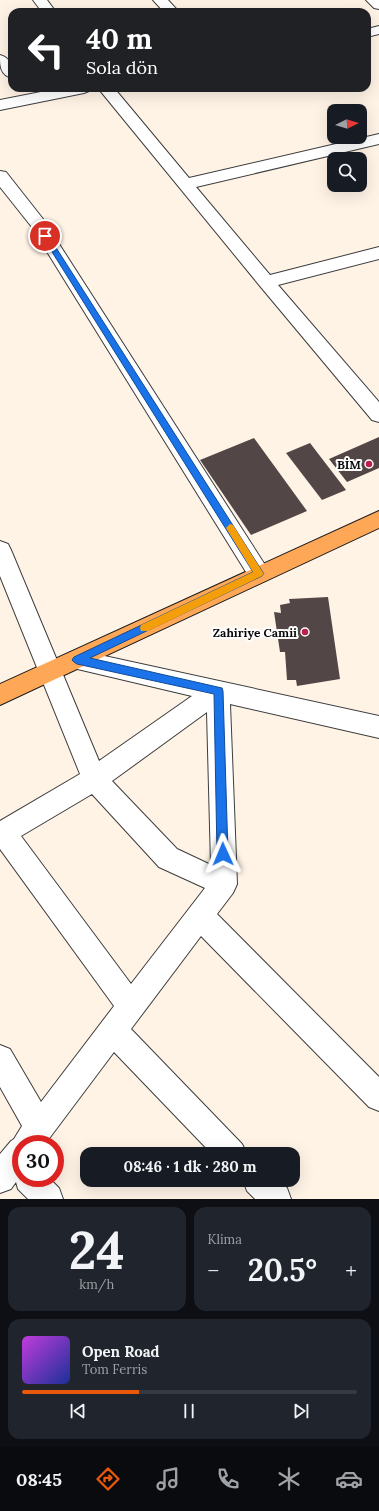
<!DOCTYPE html>
<html lang="tr">
<head>
<meta charset="utf-8">
<style>
	body { margin:0; font-family:Lora,serif; background:#20242c; color:#f1f3f6; height:100vh; display:flex; flex-direction:column; font-size:15px; white-space:nowrap }
	* { box-sizing:border-box; margin:0 }
	p { font-size:13px; color:#9ea1a6 }
	.icon { flex:none; width:22px; height:22px; fill:none; stroke:currentColor; stroke-width:2; stroke-linecap:round; stroke-linejoin:round }
	.map { position:relative; height:1199px; overflow:hidden }
	.drawer { display:flex; flex-direction:column; gap:8px; padding:8px; background:#0d0f14; flex:1 }
	.drawer>* { flex:none }
	.hud { position:absolute; left:8px; top:8px; width:363px; height:84px; border-radius:12px; box-shadow:0 4px 16px #0002; background:#202124; color:#fff; overflow:hidden }
	.needle { width:26px; rotate:85deg }
	.controls { position:absolute; left:327px; top:104px; display:grid; gap:8px }
	.controls a { display:grid; place-items:center; width:40px; height:40px; border-radius:8px; background:#171b24; box-shadow:0 4px 16px #0002; font-size:20px }
	.speed { position:absolute; left:12px; top:1135px; display:flex; gap:8px; font-size:20px; font-weight:700; text-align:center }
	.speed>* { display:grid; place-content:center; width:52px; height:52px; border-radius:50%; background:#171b24; box-shadow:0 4px 16px #0002; line-height:1 }
	.speed .limit { border:6px solid #d22; background:#fff; color:#111 }
	.pin { position:absolute; display:grid; place-items:center; width:34px; height:34px; color:#fff; margin:-17px; border:2px solid #fff; border-radius:50%; box-shadow:0 1px 4px #0007 }
	.me { position:absolute; width:44px; margin:-22px; rotate:359deg; stroke-linejoin:round; filter:drop-shadow(0 0 3px #0008) }
	.turn { display:flex; align-items:center; gap:14px; height:84px; padding:0 12px; font-size:18px }
	.turn .icon { width:52px; height:52px; stroke-width:2.5 }
	.turn b { display:block; font-size:28px; line-height:34px }
	.big { font-size:30px; font-weight:700; line-height:1.1 }
	.drawer .card { flex:1; display:flex; flex-direction:column; justify-content:center; gap:6px; min-width:0; padding:0 14px; border-radius:12px; background:#20242c }
	.drawer .dial { align-items:center; gap:0 }
	.dial b { font-size:52px; line-height:1 }
	.song { display:flex; align-items:center; gap:12px }
	.cover { width:48px; height:48px; border-radius:6px; background:linear-gradient(135deg,hsl(290 70% 55%),hsl(230 70% 35%)) }
	.played { height:4px; border-radius:2px; background:linear-gradient(90deg,#ea580c 35%,#363941 35%) }
	.keys { display:flex; justify-content:space-around; direction:ltr }
	.heat { display:flex; justify-content:space-between; align-items:center; font-size:22px; direction:ltr }
	.drawer .tiles { flex:1; display:grid; gap:8px; grid-template-columns:1fr 1fr }
	.card:last-child { grid-column:span 2 }
	.trip { position:absolute; left:80px; top:1147px; width:220px; height:40px; border-radius:12px; background:#171b24; box-shadow:0 4px 16px #0002; font-weight:700; line-height:40px; text-align:center }
	.menu { display:flex; height:64px; justify-content:space-around; align-items:center; background:#090b0e; color:#9ea1a6 }
	.menu .icon { width:28px; height:28px }
	.menu .on { color:#ea580c }
	.menu b { font-size:18px; color:#f1f3f6 }
	.map>svg:first-child { display:block }
	.building { fill:#524746 }
	.lines { fill:none; stroke-linecap:round; stroke-linejoin:round }
	.minor-casing { stroke:#3d3d3d; stroke-width:2 }
	.primary-casing { stroke:#1b1b1b; stroke-width:2 }
	.minor { fill:#fff; fill-rule:evenodd }
	.primary { fill:#fea757; fill-rule:evenodd }
	.route { fill:#1a73e8; stroke:#114b97 }
	.slow { fill:#f59e0b }
	.poi-dot { fill:#bd1e52; stroke:#fff; stroke-width:1.5 }
	.labels { text-anchor:middle; dominant-baseline:central; stroke-width:4; stroke-linejoin:round; paint-order:stroke }
	.poi-label { font-size:12px; font-weight:bold; fill:#0a0a0a; stroke:#fff; text-anchor:end }
</style>
</head>
<body>
<div class="map">
<svg width="379" height="1199" viewBox="0 0 379 1199">
	<rect width="100%" height="100%" fill="#fff3e6"/>
	<path class="building" d="M379 437V468L347 482 329 459Z
		M254 438 307 511 251 535 200 460Z
		M310 443 346 490 322 500 286 453Z
		M328 597 340 679 297 686 296 680H287L285 652H280L274 612 281 613 280 605 290 603 289 599Z"/>
	<g class="lines">
		<g class="minor-casing">
			<path id="minor" d="M33 0H47L56 12H42Z
				M153 0H168L179 12H164Z
				M366 0H379V9L374 8Z
				M379 26V34L367 37V29Z
				M0 55C12 58 12 68 12 78 0 75 0 65 0 55Z
				M61 88H92L89 91 84 93 0 110V100Z
				M98 88H114L189 178 379 134V144L196 187 270 275 379 247V259L278 285 379 402V422L372 420 260 286Z
				M0 171 6 172 43 219 267 568 270 574 267 580 259 583 251 580 31 226 0 187Z
				M0 541 8 544 11 550 99 761 192 696 69 667 66 660 69 653 77 650 379 716V738L230 704 237 884 233 893 217 914 379 1077V1111L369 1107 201 936 131 1029 242 1144 247 1154H212L114 1052 45 1144H21V1178H49L59 1188 63 1199H28L18 1189 16 1182 11 1189 0 1193V1154L11 1141 14 1139 22 1126 0 1087V1045L10 1049 41 1102 114 1006 0 849V821L80 774 0 576ZM207 712 211 865 177 849 112 781ZM92 794 159 867 205 888 131 984 21 836Z
				M243 1180H279L287 1188 291 1199H255L247 1191Z"/>
		</g>
		<g class="primary-casing">
			<path id="primary" d="M379 511V528L0 705V684Z"/>
		</g>
		<use href="#minor" class="minor"/>
		<use href="#primary" class="primary"/>
	</g>
	<path class="route" d="M45 234 48 235 264 574 262 576 90 658 222 688 223 691 228 854 226 858 223 859 219 858 217 854 214 694 77 664 74 662 72 660 74 657 253 572 42 236Z"/>
	<path class="slow" d="M230 524 233 525 262 571 264 574 262 576 148 631H141L140 628 141 625 253 572 226 528Z"/>
	<g class="poi-dot">
		<circle cx="369" cy="464" r="4"/>
		<circle cx="305" cy="632" r="4"/>
	</g>
	<g class="labels">
		<g class="poi-label">
			<text x="361" y="464">BİM</text>
			<text x="297" y="632">Zahiriye Camii</text>
		</g>
	</g>
</svg>
<div class="controls">
<a><svg class="needle" viewBox="-14 -14 28 28"><path d="M0-13l5 13h-10z" fill="#e53935"/><path d="M0 13l5-13h-10z" fill="#9ea1a6"/></svg></a>
<a><svg class="icon" aria-label="search" viewBox="0 0 24 24"><circle cx="10" cy="10" r="6"/><path d="M15 15l6 6"/></svg></a>
</div>
<div class="speed"><div class="limit">30</div></div>
<div class="pin" style="left:45px;top:236px;background:#d93025"><svg class="icon" aria-label="arrive" viewBox="0 0 24 24"><path d="M6 21V4h12l-3 4 3 4H6"/></svg></div>
<svg class="me" style="left:223px;top:854px" viewBox="-20 -20 40 40"><path d="M0-17L14 15 0 8-14 15z" fill="#1a73e8" stroke="#fff" stroke-width="4"/></svg>
<div class="trip">08:46 · 1 dk · 280 m</div>
<div class="hud">
<div class="turn"><svg class="icon" aria-label="left" viewBox="0 0 24 24"><path d="M17 20v-9H6M10 6l-5 5 5 5"/></svg><div><b>40 m</b>Sola dön</div></div>
</div>
</div>
<section class="drawer">
<div class="tiles">
<div class="card dial"><b>24</b><p>km/h</p></div>
<div class="card"><p>Klima</p>
<div class="heat"><a>−</a><b class="big">20.5°</b><a>+</a></div>
</div>
<div class="card">
<div class="song"><i class="cover"></i><div><b>Open Road</b><p>Tom Ferris</p></div></div>
<div class="played"></div>
<div class="keys"><svg class="icon" aria-label="previous" viewBox="0 0 24 24"><path d="M18 5L8 12l10 7zM5 5v14"/></svg><svg class="icon" aria-label="pause" viewBox="0 0 24 24"><path d="M8 5v14M16 5v14"/></svg><svg class="icon" aria-label="next" viewBox="0 0 24 24"><path d="M6 5l10 7-10 7zM19 5v14"/></svg></div>
</div>
</div>
</section>
<nav class="menu">
<b>08:45</b>
<svg class="icon on" aria-label="directions" viewBox="0 0 24 24"><path d="M12 3l9 9-9 9-9-9zM9 14v-3h6M13 9l2 2-2 2"/></svg>
<svg class="icon" aria-label="music" viewBox="0 0 24 24"><path d="M9 18V5l10-2v13"/><circle cx="6" cy="18" r="3"/><circle cx="16" cy="16" r="3"/></svg>
<svg class="icon" aria-label="phone" viewBox="0 0 24 24"><path d="M5 4h4l2 5-3 2q2 4 5 5l2-3 5 2v4C11 20 4 13 5 4z"/></svg>
<svg class="icon" aria-label="climate" viewBox="0 0 24 24"><path d="M12 3v18M4 7l16 10M4 17L20 7"/></svg>
<svg class="icon" aria-label="car" viewBox="0 0 24 24"><path d="M5 17H2v-5l4-1 3-4h7l3 4 3 1v5h-3M9 17h6M6 11h13"/><circle cx="7" cy="17" r="2"/><circle cx="17" cy="17" r="2"/></svg>
</nav>
</body>
</html>
